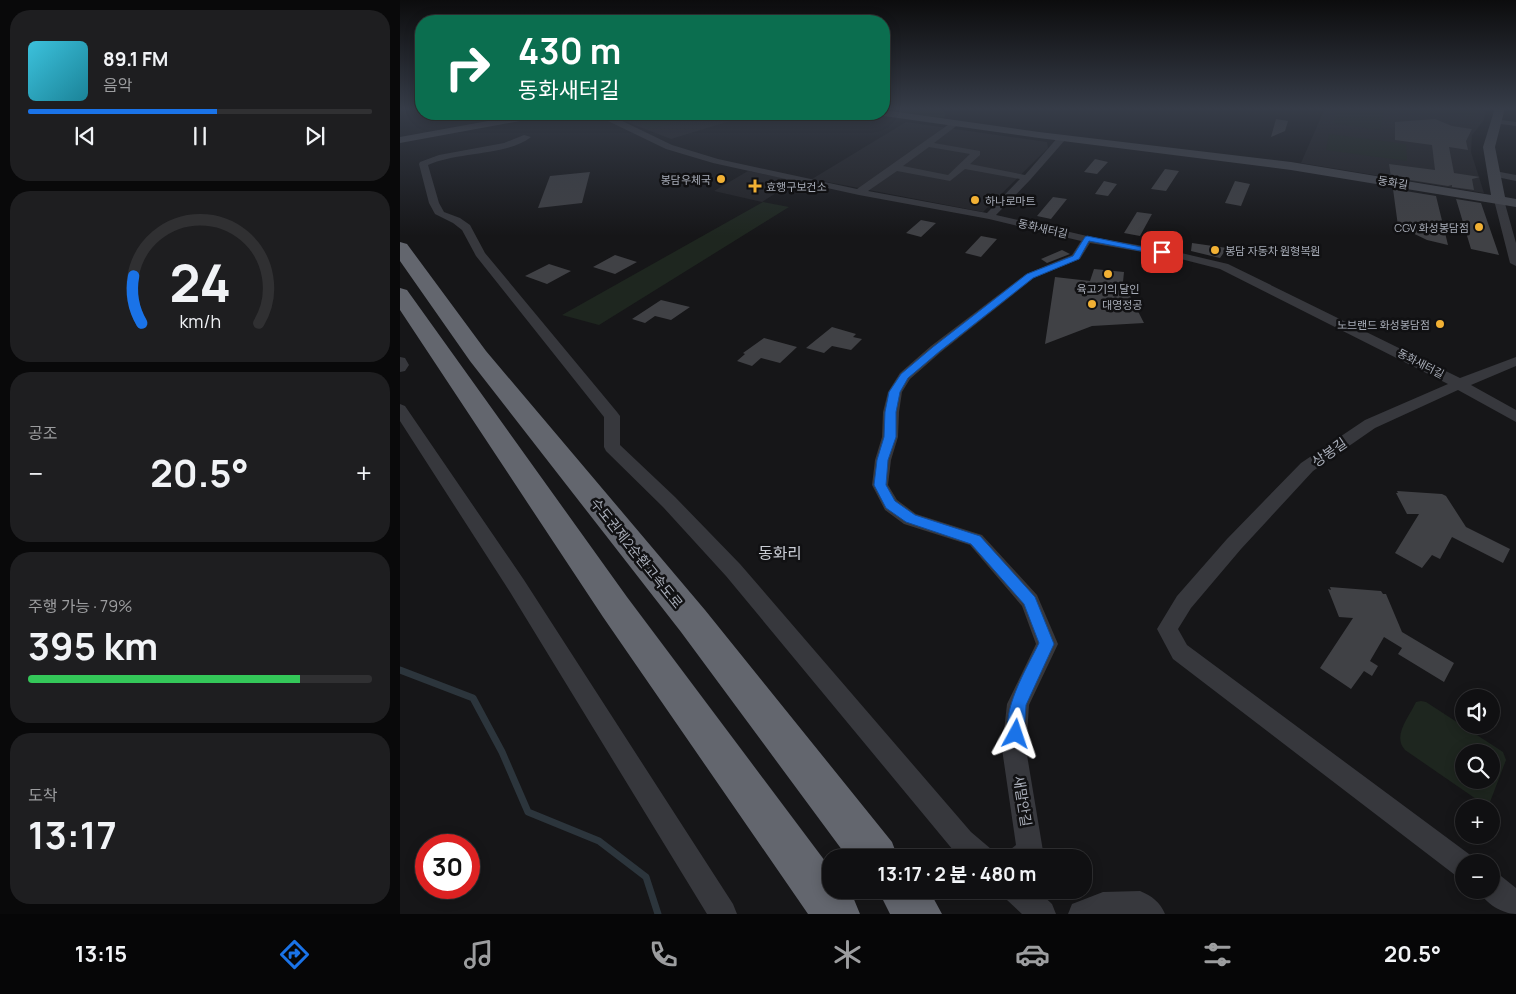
<!DOCTYPE html>
<html lang="ko">
<head>
<meta charset="utf-8">
<style>
	body { margin:0; font-family:Manrope,"Noto Sans KR",sans-serif; background:#1e1e20; color:#f1f3f6; height:100vh; display:flex; flex-direction:column; font-size:19px; white-space:nowrap }
	* { box-sizing:border-box; margin:0 }
	p { font-size:16px; color:#9c9d9f }
	.icon { flex:none; width:28px; height:28px; fill:none; stroke:currentColor; stroke-width:2; stroke-linecap:round; stroke-linejoin:round }
	.map { position:relative; flex:1; overflow:hidden }
	.panel { display:flex; flex-direction:column; gap:10px; padding:10px; background:#09090a; width:400px }
	.panel>* { flex:none }
	.banner { position:absolute; left:15px; top:15px; width:475px; height:105px; border-radius:20px; box-shadow:0 2px 12px #0003,0 0 0 1px #303032; background:#0b6e4f; color:#fff; overflow:hidden }
	.controls { position:absolute; left:1055px; top:689px; display:grid; gap:10px }
	.controls a { display:grid; place-items:center; width:45px; height:45px; border-radius:50%; background:#101012; box-shadow:0 2px 12px #0003,0 0 0 1px #303032; font-size:25px }
	.speed { position:absolute; left:15px; top:834px; display:flex; gap:10px; font-size:25px; font-weight:700; text-align:center }
	.speed>* { display:grid; place-content:center; width:65px; height:65px; border-radius:50%; background:#101012; box-shadow:0 2px 12px #0003,0 0 0 1px #303032; line-height:1 }
	.speed .limit { border:8px solid #d22; background:#fff; color:#111 }
	.pin { position:absolute; display:grid; place-items:center; width:42px; height:42px; color:#fff; margin:-21px; border-radius:10px; box-shadow:0 2px 8px #0006 }
	.me { position:absolute; width:55px; margin:-28px; rotate:5deg; stroke-linejoin:round; filter:drop-shadow(0 0 4px #0008) }
	.turn { display:flex; align-items:center; gap:18px; height:105px; padding:0 20px; font-size:22px }
	.turn .icon { width:65px; height:65px; stroke-width:2.5 }
	.turn b { display:block; font-size:35px; line-height:42px }
	.big { font-size:38px; font-weight:700; line-height:1.1 }
	.panel .widget { flex:1; display:flex; flex-direction:column; justify-content:center; gap:8px; min-width:0; padding:0 18px; border-radius:20px; background:#1e1e20 }
	.panel .dial { align-items:center; gap:0 }
	.dial svg { height:130px; overflow:visible; fill:none; stroke:#303032; stroke-width:7; stroke-linecap:round; text-anchor:middle }
	.dial text { fill:#f1f3f6; stroke:none }
	.song { display:flex; align-items:center; gap:15px }
	.cover { width:60px; height:60px; border-radius:8px; background:linear-gradient(135deg,hsl(190 70% 55%),hsl(190 70% 35%)) }
	.played { height:5px; border-radius:2px; background:linear-gradient(90deg,#1a73e8 55%,#303032 55%) }
	.keys { display:flex; justify-content:space-around; direction:ltr }
	.heat { display:flex; justify-content:space-between; align-items:center; font-size:28px; direction:ltr }
	.charge { height:8px; border-radius:4px; background:linear-gradient(90deg,#34c759 79%,#303032 0) }
	.trip { position:absolute; left:422px; top:849px; width:270px; height:50px; border-radius:20px; background:#101012; box-shadow:0 2px 12px #0003,0 0 0 1px #303032; font-weight:700; line-height:50px; text-align:center }
	.menu { display:flex; height:80px; justify-content:space-around; align-items:center; background:#060607; color:#9c9d9f }
	.menu .icon { width:35px; height:35px }
	.menu .current { color:#1a73e8 }
	.menu b { font-size:22px; color:#f1f3f6 }
	main { display:flex; flex:1; min-height:0 }
	.map>svg:first-child { display:block }
	.built { fill:#222225 }
	.green { fill:#1e261f; fill-rule:evenodd }
	.lines { fill:none; stroke-linecap:round; stroke-linejoin:round }
	.stream { stroke:#2c353c; stroke-width:7 }
	.building { fill:#404145 }
	.street { fill:#37383d; fill-rule:evenodd }
	.secondary { fill:#45474d; fill-rule:evenodd }
	.highway { fill:#63666e; fill-rule:evenodd }
	.route { fill:#1a73e8; stroke:#114b97 }
	.poi-dot { fill:#f2b134; stroke:#111113; stroke-width:2 }
	.labels { text-anchor:middle; dominant-baseline:central; stroke-width:5; stroke-linejoin:round; paint-order:stroke }
	.far-poi-label { font-size:11px; fill:#a8adb8; stroke:#111113; text-anchor:start }
	.far-street-label { font-size:11px; fill:#a8adb8; stroke:#111113 }
	.street-label { font-size:14px; fill:#a8adb8; stroke:#111113 }
	.quarter-label { font-size:16px; fill:#c9ccd4; stroke:#111113 }
</style>
</head>
<body>
<main>
<section class="panel">
<div class="widget">
<div class="song"><i class="cover"></i><div><b>89.1 FM</b><p>음악</p></div></div>
<div class="played"></div>
<div class="keys"><svg class="icon" aria-label="previous" viewBox="0 0 24 24"><path d="M18 5L8 12l10 7zM5 5v14"/></svg><svg class="icon" aria-label="pause" viewBox="0 0 24 24"><path d="M8 5v14M16 5v14"/></svg><svg class="icon" aria-label="next" viewBox="0 0 24 24"><path d="M6 5l10 7-10 7zM19 5v14"/></svg></div>
</div>
<div class="widget dial"><svg viewBox="0 0 100 80">
<path d="M14 69A42 42 0 1 1 86 69"/>
<path d="M14 69A42 42 0 0 1 9 40" stroke="#1a73e8"/>
<text x="50" y="56" font-size="32" font-weight="700">24</text>
<text x="50" y="72" font-size="11">km/h</text>
</svg></div>
<div class="widget"><p>공조</p>
<div class="heat"><a>−</a><b class="big">20.5°</b><a>+</a></div>
</div>
<div class="widget"><p>주행 가능 · 79%</p><b class="big">395 km</b><div class="charge"></div></div>
<div class="widget"><p>도착</p><b class="big">13:17</b></div>
</section>
<div class="map">
<svg width="1116" height="914" viewBox="0 0 1116 914">
	<rect width="100%" height="100%" fill="#161618"/>
	<path class="built" d="M925 108H1086L1084 120 1072 135 1071 152 1084 193 901 163Z
		M215 114H353L271 139 232 124Z
		M506 122 647 142 648 148 583 212 412 179Z
		M348 171 396 180 362 202 314 191Z"/>
	<path class="green" d="M484 108H541L546 114 543 119 484 109Z
		M938 108 984 109 980 130 933 123Z
		M1022 108H1079L1074 117Z
		M219 114H277L289 119 252 129Z
		M929 134 1006 144 1007 161 926 150Z
		M363 202 389 207 199 325 162 315Z
		M1021 701 1026 702 1103 752 1106 760 1090 802 1086 803 1079 801 1005 750C992 736 1009 717 1016 702ZM1091 752V780H1064V752Z"/>
	<g class="lines">
		<path class="stream" d="M0 670 73 698 102 752 128 812 199 841 246 877 258 914"/>
	</g>
	<path class="building" d="M876 119 888 121 885 131 871 137Z
		M1035 119 1052 126 1072 129 1066 141 1068 150 1049 147 1054 173 1080 177 1072 179 1074 190 1052 187V185L1048 186 991 177 989 164 1035 170 1032 145 995 140V122Z
		M695 159 708 162 697 174 684 172Z
		M765 169 779 171 766 191 751 189Z
		M190 172 182 203 138 208 150 176Z
		M704 181 717 184 708 196 695 194Z
		M835 181 850 184 841 206 825 203Z
		M993 189 1036 196 1048 245 1027 240 998 226Z
		M653 197 667 199 651 219 637 216Z
		M1056 199 1081 203 1099 255 1071 249Z
		M737 212 752 214 740 236 724 233Z
		M521 220 536 223 521 237 506 233Z
		M581 236 597 239 581 257 565 253Z
		M792 243 827 248 820 258 791 251Z
		M662 250 670 254 647 263 641 259Z
		M215 255 237 262 215 274 193 267Z
		M149 264 171 271 147 284 125 276Z
		M694 269 724 272 723 282 744 323 692 326 645 344 655 277 690 281Z
		M261 300 290 307 271 320 255 316 245 323 232 319Z
		M432 327 456 334 453 337 462 339 451 350 432 346 424 353 406 348Z
		M364 338 397 347 380 363 361 358 352 366 337 361 345 354 343 353Z
		M997 491 1042 494 1046 496 1066 527 1110 549 1103 563 1052 537 1040 559 1032 555 1022 568 995 553 1019 514H1007L996 493H998Z
		M930 587 981 591 983 594H986L1002 632 1054 663 1044 682 998 654 1002 648 984 637 970 661 978 666 972 676 964 671 951 689 920 668 953 618 939 617 928 589 931 590Z"/>
	<g class="lines">
		<path class="street" d="M202 114H210L214 117 272 145 318 159 457 189 552 122 559 124 534 143 580 151V155L570 164 625 175 659 136H665V140L630 180 596 215 687 236 777 252 828 264 1060 378 1116 357V366L1071 385 1116 410V422L1058 390 975 428 913 471 841 549 791 608 778 629 787 645 1073 857 1076 862H1064V879L1055 875 773 659 757 629 777 596 827 539 901 463 965 420 1048 384 820 269 777 258 690 243 680 259 634 278 541 352 510 379 502 392 499 412 498 437 491 460 488 485 497 500 516 514 582 535 637 595 658 644 629 705 626 749 643 851 640 858H607L611 849 616 845 602 749 607 704 636 644 622 606 570 545 504 524 485 510 472 485 475 460 482 437 483 412 488 392 500 373 531 346 626 274 672 255 681 241 589 219 459 195 313 163 266 149 208 121ZM529 147 570 154 548 175 503 166ZM565 169 620 179 587 213 468 191 497 171 550 181Z
			M1093 119 1116 122V126L1093 123Z
			M124 135 131 137C107 156 58 151 28 165L39 203 44 212 60 218 70 225 85 253 217 412 220 416V445L275 497 340 564 571 832 591 849 595 858H561L553 850 326 576 263 507 206 451 204 447V417L76 256 62 230 53 223 35 214 29 203 19 164 20 162 39 155 104 143Z
			M1095 171 1116 175V181L1092 176 1090 174Z
			M1099 197 1104 200 1116 243V266L1110 263 1094 200Z
			M0 357 5 358 9 365 5 371 0 372Z
			M0 404 5 406 124 580 333 904 337 914H307L110 592 0 421Z
			M1091 873 1101 876 1116 888V914C1103 914 1084 903 1079 890H1091Z
			M603 890H637L652 904 656 914H622L607 900Z
			M740 891C752 896 760 902 765 914H668L672 904 703 892Z"/>
		<path class="secondary" d="M1095 108H1105L1095 147 1105 197 1116 199V207L891 170 639 138 484 116 479 114H484V110L639 132 891 162 1091 195 1083 147Z
			M126 114H147L142 117 0 143V137Z"/>
		<path class="highway" d="M0 242 7 244 86 351 305 610 492 842 498 858H448L281 632 70 361 0 261Z
			M0 288 7 290 227 597 431 869V890H447L453 897 460 914H408L203 617 0 310Z
			M478 890H529L542 914H490Z"/>
	</g>
	<linearGradient id="sky" x2="0" y2="1"><stop stop-color="#0c0c0d"/><stop offset="0.46" stop-color="#363c48"/><stop offset="1" stop-color="#363c48" stop-opacity="0"/></linearGradient>
	<rect width="1116" height="236" fill="url(#sky)"/>
	<path class="route" d="M687 236 766 252 762 255 689 241 679 259 633 278 540 351 508 378 500 392 496 412V437L488 460 486 485 495 501 515 515 580 536 635 597 654 644 626 705 624 734 622 740 616 742 610 740C599 713 627 668 639 643L624 604 571 544 506 522 486 508 474 485 477 460 484 437 485 412 489 392 501 374 533 347 627 274 673 256 685 237Z"/>
	<g class="poi-dot">
		<circle cx="321" cy="179" r="5"/>
		<path d="M352.5 178.5h5v5h5v5h-5v5h-5v-5h-5v-5h5z"/>
		<circle cx="575" cy="200" r="5"/>
		<circle cx="1079" cy="227" r="5"/>
		<circle cx="815" cy="250" r="5"/>
		<circle cx="708" cy="274" r="5"/>
		<circle cx="692" cy="304" r="5"/>
		<circle cx="1040" cy="324" r="5"/>
	</g>
	<g class="labels">
		<g class="far-poi-label">
			<text x="311" y="179" text-anchor="end">봉담우체국</text>
			<text x="366" y="186">효행구보건소</text>
			<text x="585" y="200">하나로마트</text>
			<text x="1069" y="227" text-anchor="end">CGV 화성봉담점</text>
			<text x="825" y="250">봉담 자동차 원형복원</text>
			<text x="708" y="288" text-anchor="middle">육고기의 달인</text>
			<text x="702" y="304">대영정공</text>
			<text x="1030" y="324" text-anchor="end">노브랜드 화성봉담점</text>
		</g>
		<g class="far-street-label">
			<text transform="translate(993 182) rotate(9)">동화길</text>
			<text transform="translate(643 228) rotate(13)">동화새터길</text>
			<text transform="translate(1021 363) rotate(27)">동화새터길</text>
		</g>
		<g class="street-label">
			<text transform="translate(929 452) rotate(-35)">상봉길</text>
			<text transform="translate(237 553) rotate(51)">수도권제2순환고속도로</text>
			<text transform="translate(623 801) rotate(81)">새말안길</text>
		</g>
		<g class="quarter-label">
			<text x="380" y="553">동화리</text>
		</g>
	</g>
</svg>
<div class="controls">
<a><svg class="icon" aria-label="sound" viewBox="0 0 24 24"><path d="M4 9h4l5-4v14l-5-4H4zM17 9q2 3 0 6"/></svg></a>
<a><svg class="icon" aria-label="search" viewBox="0 0 24 24"><circle cx="10" cy="10" r="6"/><path d="M15 15l6 6"/></svg></a>
<a>+</a>
<a>−</a>
</div>
<div class="speed"><div class="limit">30</div></div>
<div class="pin" style="left:762px;top:252px;background:#d93025"><svg class="icon" aria-label="arrive" viewBox="0 0 24 24"><path d="M6 21V4h12l-3 4 3 4H6"/></svg></div>
<svg class="me" style="left:616px;top:734px" viewBox="-20 -20 40 40"><path d="M0-17L14 15 0 8-14 15z" fill="#1a73e8" stroke="#fff" stroke-width="4"/></svg>
<div class="trip">13:17 · 2 분 · 480 m</div>
<div class="banner">
<div class="turn"><svg class="icon" aria-label="right" viewBox="0 0 24 24"><path d="M7 20v-9h11M14 6l5 5-5 5"/></svg><div><b>430 m</b>동화새터길</div></div>
</div>
</div>
</main>
<nav class="menu">
<b>13:15</b>
<svg class="icon current" aria-label="directions" viewBox="0 0 24 24"><path d="M12 3l9 9-9 9-9-9zM9 14v-3h6M13 9l2 2-2 2"/></svg>
<svg class="icon" aria-label="music" viewBox="0 0 24 24"><path d="M9 18V5l10-2v13"/><circle cx="6" cy="18" r="3"/><circle cx="16" cy="16" r="3"/></svg>
<svg class="icon" aria-label="phone" viewBox="0 0 24 24"><path d="M5 4h4l2 5-3 2q2 4 5 5l2-3 5 2v4C11 20 4 13 5 4z"/></svg>
<svg class="icon" aria-label="climate" viewBox="0 0 24 24"><path d="M12 3v18M4 7l16 10M4 17L20 7"/></svg>
<svg class="icon" aria-label="car" viewBox="0 0 24 24"><path d="M5 17H2v-5l4-1 3-4h7l3 4 3 1v5h-3M9 17h6M6 11h13"/><circle cx="7" cy="17" r="2"/><circle cx="17" cy="17" r="2"/></svg>
<svg class="icon" aria-label="filters" viewBox="0 0 24 24"><path d="M4 7h16M4 17h16"/><circle cx="9" cy="7" r="2"/><circle cx="15" cy="17" r="2"/></svg>
<b>20.5°</b>
</nav>
</body>
</html>
